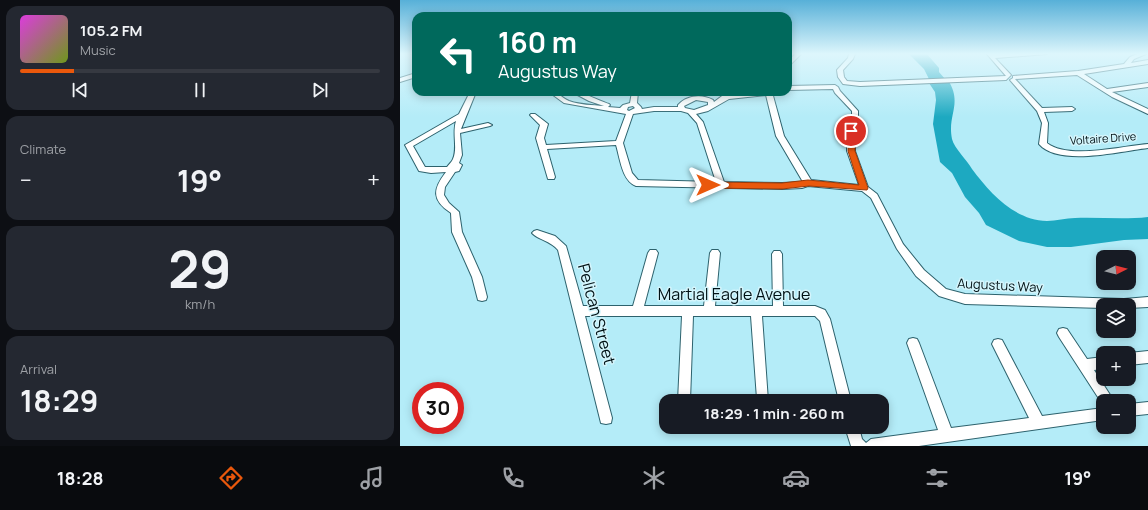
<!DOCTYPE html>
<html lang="en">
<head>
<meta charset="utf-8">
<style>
	body { margin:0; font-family:Manrope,sans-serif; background:#242831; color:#f1f3f6; height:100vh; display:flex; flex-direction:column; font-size:15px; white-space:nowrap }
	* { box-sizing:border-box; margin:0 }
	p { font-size:13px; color:#9ea1a6 }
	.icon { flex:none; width:22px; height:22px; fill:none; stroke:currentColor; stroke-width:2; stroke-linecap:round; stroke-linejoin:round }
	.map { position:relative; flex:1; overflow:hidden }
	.details { display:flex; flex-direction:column; gap:6px; padding:6px; background:#0d0f14; width:400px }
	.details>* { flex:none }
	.top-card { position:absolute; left:12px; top:12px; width:380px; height:84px; border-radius:12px; box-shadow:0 2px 10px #0003; background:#00695c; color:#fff; overflow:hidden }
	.needle { width:26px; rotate:84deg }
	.tools { position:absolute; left:696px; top:250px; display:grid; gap:8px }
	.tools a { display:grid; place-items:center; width:40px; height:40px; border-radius:8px; background:#171b24; box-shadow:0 2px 10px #0003; font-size:20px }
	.speed { position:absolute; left:12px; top:382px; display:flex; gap:8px; font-size:20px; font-weight:700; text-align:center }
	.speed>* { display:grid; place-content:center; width:52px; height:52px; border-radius:50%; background:#171b24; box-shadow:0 2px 10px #0003; line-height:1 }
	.speed .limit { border:6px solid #d22; background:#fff; color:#111 }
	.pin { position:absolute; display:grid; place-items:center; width:34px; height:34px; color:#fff; margin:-17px; border:2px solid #fff; border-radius:50%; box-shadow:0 1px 4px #0007 }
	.me { position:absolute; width:44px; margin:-22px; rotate:90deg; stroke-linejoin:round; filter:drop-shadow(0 0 3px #0008) }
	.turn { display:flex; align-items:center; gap:14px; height:84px; padding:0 20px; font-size:18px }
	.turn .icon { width:52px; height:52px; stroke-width:2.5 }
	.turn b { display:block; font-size:28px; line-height:34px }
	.big { font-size:30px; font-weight:700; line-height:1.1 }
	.details .card { flex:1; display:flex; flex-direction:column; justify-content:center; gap:6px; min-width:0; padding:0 14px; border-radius:12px; background:#242831 }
	.details .dial { align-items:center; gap:0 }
	.dial b { font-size:52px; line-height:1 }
	.song { display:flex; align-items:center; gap:12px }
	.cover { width:48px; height:48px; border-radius:6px; background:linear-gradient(135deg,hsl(300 70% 55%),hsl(80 70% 35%)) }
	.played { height:4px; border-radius:2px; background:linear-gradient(90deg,#ea580c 15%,#363941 15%) }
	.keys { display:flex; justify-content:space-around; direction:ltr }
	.heat { display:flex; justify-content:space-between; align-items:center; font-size:22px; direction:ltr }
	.trip { position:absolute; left:259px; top:394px; width:230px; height:40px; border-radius:12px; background:#171b24; box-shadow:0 2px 10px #0003; font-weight:700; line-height:40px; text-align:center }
	.menu { display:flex; height:64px; justify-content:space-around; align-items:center; background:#090b0e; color:#9ea1a6 }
	.menu .icon { width:28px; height:28px }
	.menu .selected { color:#ea580c }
	.menu b { font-size:18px; color:#f1f3f6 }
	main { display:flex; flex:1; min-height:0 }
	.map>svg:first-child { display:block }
	.water { fill:#1da9c1 }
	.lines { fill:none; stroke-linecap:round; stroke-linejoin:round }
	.minor-casing { stroke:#2d626d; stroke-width:2 }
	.minor { fill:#fff; fill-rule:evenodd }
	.route { fill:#ea580c; stroke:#983908 }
	.labels { text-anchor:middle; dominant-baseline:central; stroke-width:3; stroke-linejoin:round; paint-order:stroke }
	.far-street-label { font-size:11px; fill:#001115; stroke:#d4f5fc }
	.street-label { font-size:13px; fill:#001115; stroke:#d4f5fc }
	.near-street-label { font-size:16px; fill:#001115; stroke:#d4f5fc }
</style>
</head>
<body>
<main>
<section class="details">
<div class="card">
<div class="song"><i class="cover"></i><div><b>105.2 FM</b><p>Music</p></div></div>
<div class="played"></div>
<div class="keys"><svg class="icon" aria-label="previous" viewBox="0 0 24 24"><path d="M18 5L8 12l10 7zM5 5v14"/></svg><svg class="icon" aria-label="pause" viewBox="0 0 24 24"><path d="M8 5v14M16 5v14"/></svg><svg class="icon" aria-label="next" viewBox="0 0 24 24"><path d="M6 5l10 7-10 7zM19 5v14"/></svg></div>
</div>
<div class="card"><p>Climate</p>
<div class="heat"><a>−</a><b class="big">19°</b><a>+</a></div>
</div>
<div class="card dial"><b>29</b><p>km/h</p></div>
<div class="card"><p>Arrival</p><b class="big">18:29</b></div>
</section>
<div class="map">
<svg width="748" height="446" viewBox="0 0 748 446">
	<rect width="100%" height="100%" fill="#b4ecf8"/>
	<path class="water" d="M509 54H527L539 68V72L545 79H529L524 69Z
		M548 80C563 104 547 114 552 139 554 148 567 160 572 169 590 193 614 220 647 221 656 221 666 218 675 218 699 217 723 220 748 217V239L724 240 671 247H647L619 241 586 225 579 213 565 197 552 173 540 162 533 124 536 100 535 92 529 83Z"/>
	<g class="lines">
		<g class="minor-casing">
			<path id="minor" d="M11 54H16V57Z
				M395 54H401L388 67V62Z
				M449 54H455L453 59 443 70 444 77 447 81 460 82 606 76 587 54H647L595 58 611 75 606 80 460 86 443 84 438 77 437 70 448 58Z
				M737 54H746L734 59 731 63 748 60V64L684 74 707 89 748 83V87L712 92 748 109V114L712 97 677 75 615 79 642 108 672 107 675 109 672 111 644 112 648 123 647 143C669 160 721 146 748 144V148C721 151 659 167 639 144L642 123 637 111 610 80 613 78V76L678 71 724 64 730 57Z
				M16 73V77L0 82V78Z
				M435 85 438 87 440 91 458 111V123L455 131V151L468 187 477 194 503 244 524 270 546 289 565 294 724 299 748 297V307L729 308V305H703V308L565 304 539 296 516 276 497 249 471 198 462 191 408 186 402 188 382 189 236 186C222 181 220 158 216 145L147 149 155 177 154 179H148L136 138 140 125 130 115 131 114H135L148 124 144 138 146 145 216 141 226 114 164 103 149 92C160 92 160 97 169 101 179 105 193 105 204 106L189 101 172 92C184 92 197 100 209 104L210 105 208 107 220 108 223 105 230 103 232 92H238L237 103 241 107 242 109 254 107H278V105C287 95 302 94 313 100L314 102 322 96 372 92 384 136 411 180 459 185 447 151V131L452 123V111L435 93 433 89 388 90V86ZM366 95 376 136 403 182 382 183 324 182 303 122 296 114 308 111 329 99ZM296 100 308 102V105L294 110 285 108 284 106ZM233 106 235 108 229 111 227 110 228 107ZM254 111H281L288 113 297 123 316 182 238 180 232 173 223 143 233 114Z
				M70 92H76L61 129 88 123 92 125 90 126 60 133 62 155 59 163 62 165 59 171 55 172 45 187 44 195 49 203 59 212 62 232 82 277 87 297 86 300 82 301 78 300 72 277 52 232 51 213C31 200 33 189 46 172L31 173 19 171 5 145 59 114ZM56 121C52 134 58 148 53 159 52 162 49 164 47 167H25L13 146Z
				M103 92H110L107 94Z
				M137 230 155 236 166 246 183 306H233L248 253 250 250H256L258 253 244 306H304L310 253 312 250H318L320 253 315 306H373L372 254 374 251H380L382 254 383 306H415L425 310 430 319 451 401H439L420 321 415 316H362L368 401H358L357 399 351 316H293L290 401H278L282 316H185L212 418 211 423 206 424 201 423 158 250C151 241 137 239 132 233L134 231Z
				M663 328 667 329 687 359 703 357V369L694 370 714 401H703V405L659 337 657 333 659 329Z
				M513 338 517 339 519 343 551 428 629 418 592 344 594 340 598 339 602 340 642 416 703 408V420L519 446H451L445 427H459L462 439 466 443 471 439 538 430 507 343 509 339Z
				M748 351V363L729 365V353Z
				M748 402V414L729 416V404Z"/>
		</g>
		<use href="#minor" class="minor"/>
	</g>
	<linearGradient id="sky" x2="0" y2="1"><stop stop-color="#57b0d8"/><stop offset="0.46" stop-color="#ddf6fc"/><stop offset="1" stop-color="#ddf6fc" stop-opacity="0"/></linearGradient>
	<rect width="748" height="117" fill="url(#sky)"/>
	<path class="route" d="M449 129 455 131V151L468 188 467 190 409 186 382 189 308 188 304 185 308 182 382 183 408 180 459 185 448 151Z"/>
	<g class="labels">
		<g class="far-street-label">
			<text transform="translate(703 138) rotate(-4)">Voltaire Drive</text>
		</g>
		<g class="street-label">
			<text transform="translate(600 285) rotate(3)">Augustus Way</text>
		</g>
		<g class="near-street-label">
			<text x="334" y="294">Martial Eagle Avenue</text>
			<text transform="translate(197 314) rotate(75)">Pelican Street</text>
		</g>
	</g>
</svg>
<div class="tools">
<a><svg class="needle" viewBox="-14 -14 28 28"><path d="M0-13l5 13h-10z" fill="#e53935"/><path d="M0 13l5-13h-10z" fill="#9ea1a6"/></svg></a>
<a><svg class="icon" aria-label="layers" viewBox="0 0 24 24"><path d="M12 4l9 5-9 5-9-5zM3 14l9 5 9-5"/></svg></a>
<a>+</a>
<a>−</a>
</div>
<div class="speed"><div class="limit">30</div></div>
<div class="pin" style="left:451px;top:131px;background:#d93025"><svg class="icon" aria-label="arrive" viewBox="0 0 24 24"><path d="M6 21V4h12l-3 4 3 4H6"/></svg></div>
<svg class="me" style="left:308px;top:185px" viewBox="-20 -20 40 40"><path d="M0-17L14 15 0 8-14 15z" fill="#ea580c" stroke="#fff" stroke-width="4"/></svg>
<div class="trip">18:29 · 1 min · 260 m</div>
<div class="top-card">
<div class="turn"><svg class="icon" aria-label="left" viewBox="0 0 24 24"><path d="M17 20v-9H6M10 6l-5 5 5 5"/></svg><div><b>160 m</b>Augustus Way</div></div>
</div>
</div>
</main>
<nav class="menu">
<b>18:28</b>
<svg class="icon selected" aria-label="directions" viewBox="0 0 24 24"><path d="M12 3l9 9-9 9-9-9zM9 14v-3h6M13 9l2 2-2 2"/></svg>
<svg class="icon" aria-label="music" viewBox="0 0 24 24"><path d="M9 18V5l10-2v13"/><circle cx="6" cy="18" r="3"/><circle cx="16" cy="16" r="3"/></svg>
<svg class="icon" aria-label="phone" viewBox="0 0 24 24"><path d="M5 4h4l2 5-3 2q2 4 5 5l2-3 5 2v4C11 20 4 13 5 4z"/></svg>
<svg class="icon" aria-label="climate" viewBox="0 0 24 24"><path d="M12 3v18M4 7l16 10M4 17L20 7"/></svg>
<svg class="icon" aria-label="car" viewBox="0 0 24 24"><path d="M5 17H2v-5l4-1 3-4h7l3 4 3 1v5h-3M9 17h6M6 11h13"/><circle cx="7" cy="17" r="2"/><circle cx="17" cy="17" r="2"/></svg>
<svg class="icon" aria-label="filters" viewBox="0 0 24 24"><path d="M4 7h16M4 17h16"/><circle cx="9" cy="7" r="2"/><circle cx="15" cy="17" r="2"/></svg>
<b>19°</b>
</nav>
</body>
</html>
